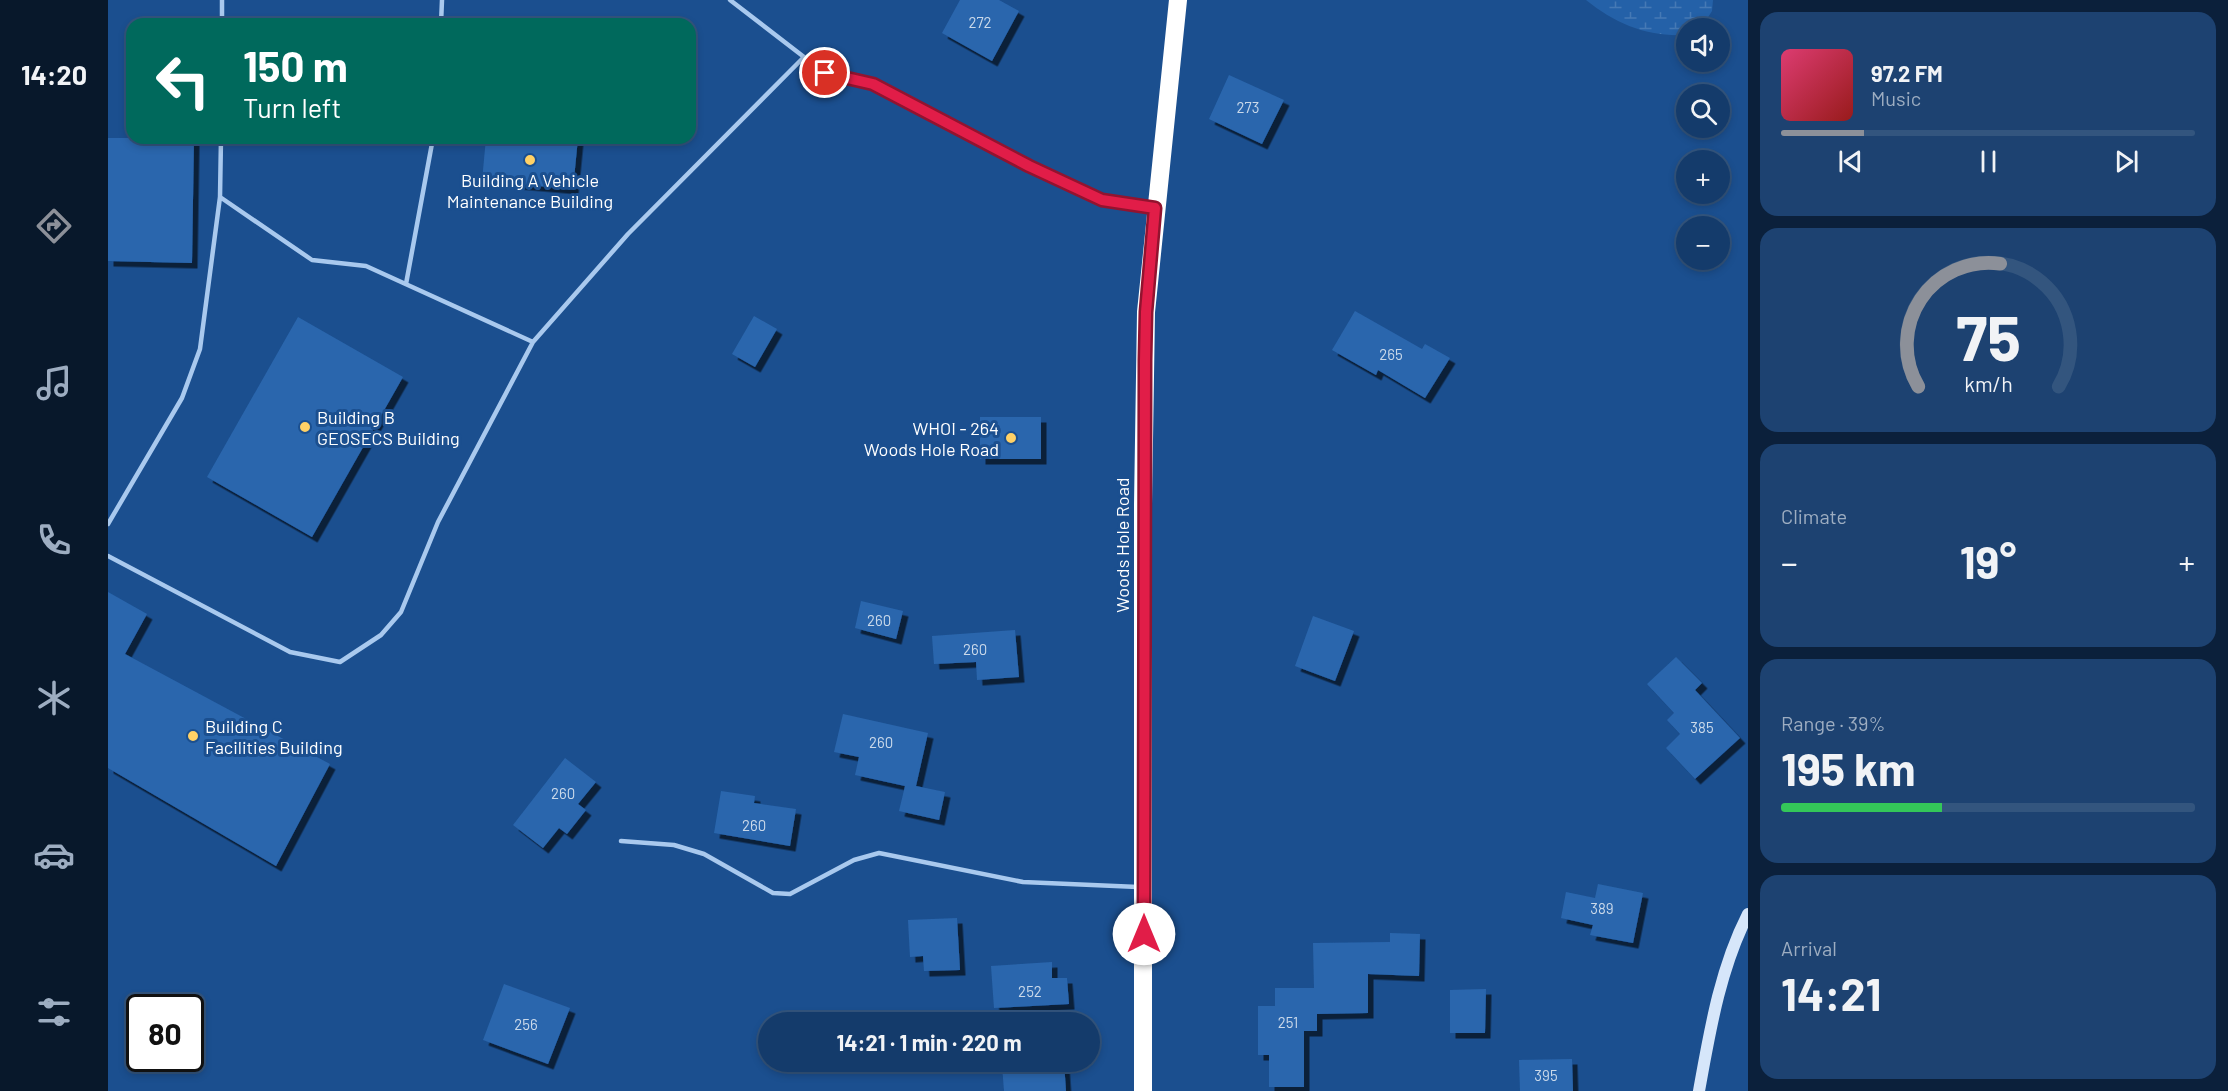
<!DOCTYPE html>
<html lang="en">
<head>
<meta charset="utf-8">
<style>
	body { margin:0; font-family:Barlow,sans-serif; background:#1d4271; color:#f1f3f6; height:100vh; display:flex; flex-direction:column; font-size:22px; white-space:nowrap }
	* { box-sizing:border-box; margin:0 }
	p { font-size:20px; color:#9dadc1 }
	.icon { flex:none; width:33px; height:33px; fill:none; stroke:currentColor; stroke-width:2; stroke-linecap:round; stroke-linejoin:round }
	.map { position:relative; flex:1; overflow:hidden }
	.drawer { display:flex; flex-direction:column; gap:12px; padding:12px; background:#0b203b; width:480px }
	.drawer>* { flex:none }
	.banner { position:absolute; left:18px; top:18px; width:570px; height:126px; border-radius:18px; box-shadow:0 3px 9px #0003,0 0 0 2px #33557e; background:#00695c; color:#fff; overflow:hidden }
	.fabs { position:absolute; left:1568px; top:18px; display:grid; gap:12px }
	.fabs a { display:grid; place-items:center; width:54px; height:54px; border-radius:50%; background:#143b6b; box-shadow:0 3px 9px #0003,0 0 0 2px #33557e; font-size:30px }
	.speed { position:absolute; left:18px; top:994px; display:flex; gap:12px; font-size:30px; font-weight:700; text-align:center }
	.speed>* { display:grid; place-content:center; width:78px; height:78px; border-radius:50%; background:#143b6b; box-shadow:0 3px 9px #0003,0 0 0 2px #33557e; line-height:1 }
	.speed .limit { border:3px solid #111; border-radius:9px; background:#fff; color:#111 }
	.pin { position:absolute; display:grid; place-items:center; width:51px; height:51px; color:#fff; margin:-26px; border:3px solid #fff; border-radius:50%; box-shadow:0 2px 6px #0007 }
	.me { position:absolute; width:66px; margin:-33px; rotate:0deg; stroke-linejoin:round; filter:drop-shadow(0 0 4px #0008) }
	.turn { display:flex; align-items:center; gap:21px; height:126px; padding:0 18px; font-size:27px }
	.turn .icon { width:78px; height:78px; stroke-width:2.5 }
	.turn b { display:block; font-size:42px; line-height:51px }
	.big { font-size:45px; font-weight:700; line-height:1.1 }
	.drawer .card { flex:1; display:flex; flex-direction:column; justify-content:center; gap:9px; min-width:0; padding:0 21px; border-radius:18px; background:#1d4271 }
	.drawer .dial { align-items:center; gap:0 }
	.dial svg { height:156px; overflow:visible; fill:none; stroke:#33557e; stroke-width:7; stroke-linecap:round; text-anchor:middle }
	.dial text { fill:#f1f3f6; stroke:none }
	.song { display:flex; align-items:center; gap:18px }
	.cover { width:72px; height:72px; border-radius:9px; background:linear-gradient(135deg,hsl(340 70% 55%),hsl(0 70% 35%)) }
	.played { height:6px; border-radius:3px; background:linear-gradient(90deg,#8c9099 20%,#33557e 20%) }
	.keys { display:flex; justify-content:space-around; direction:ltr }
	.heat { display:flex; justify-content:space-between; align-items:center; font-size:33px; direction:ltr }
	.charge { height:9px; border-radius:4px; background:linear-gradient(90deg,#34c759 39%,#33557e 0) }
	.trip { position:absolute; left:650px; top:1012px; width:342px; height:60px; border-radius:30px; background:#143b6b; box-shadow:0 3px 9px #0003,0 0 0 2px #33557e; font-weight:700; line-height:60px; text-align:center }
	main { display:flex; flex:1; min-height:0 }
	.tab-bar { display:flex; flex-direction:column; width:108px; justify-content:space-around; align-items:center; background:#08182b; color:#9dadc1 }
	.tab-bar .icon { width:42px; height:42px }
	.tab-bar .active { color:#8c9099 }
	.tab-bar b { font-size:27px; color:#f1f3f6 }
	.map>svg:first-child { display:block }
	.wetland { fill:url(#wetland-marsh) }
	.building { fill:#2a66ad; filter:url(#shadow) }
	.lines { fill:none; stroke-linecap:round; stroke-linejoin:round }
	.lane { stroke:#a9c9ee; stroke-width:4.5 }
	.secondary { stroke:#d6e6fa; stroke-width:12 }
	.highway { stroke:#fff; stroke-width:18 }
	.route-casing { stroke:#92132f; stroke-width:15 }
	.route { stroke:#e11d48; stroke-width:10 }
	.poi-dot { fill:#ffd166; stroke:#1b4f8f; stroke-width:2 }
	.labels { text-anchor:middle; dominant-baseline:central; stroke-width:6; stroke-linejoin:round; paint-order:stroke }
	.number-label { font-size:15px; fill:#cad9ea }
	.poi-label { font-size:18px; fill:#fff; stroke:#1b4f8f; text-anchor:start }
	.street-label { font-size:18px; fill:#fff; stroke:#1b4f8f }
</style>
</head>
<body>
<main>
<nav class="tab-bar">
<b>14:20</b>
<svg class="icon active" aria-label="directions" viewBox="0 0 24 24"><path d="M12 3l9 9-9 9-9-9zM9 14v-3h6M13 9l2 2-2 2"/></svg>
<svg class="icon" aria-label="music" viewBox="0 0 24 24"><path d="M9 18V5l10-2v13"/><circle cx="6" cy="18" r="3"/><circle cx="16" cy="16" r="3"/></svg>
<svg class="icon" aria-label="phone" viewBox="0 0 24 24"><path d="M5 4h4l2 5-3 2q2 4 5 5l2-3 5 2v4C11 20 4 13 5 4z"/></svg>
<svg class="icon" aria-label="climate" viewBox="0 0 24 24"><path d="M12 3v18M4 7l16 10M4 17L20 7"/></svg>
<svg class="icon" aria-label="car" viewBox="0 0 24 24"><path d="M5 17H2v-5l4-1 3-4h7l3 4 3 1v5h-3M9 17h6M6 11h13"/><circle cx="7" cy="17" r="2"/><circle cx="17" cy="17" r="2"/></svg>
<svg class="icon" aria-label="filters" viewBox="0 0 24 24"><path d="M4 7h16M4 17h16"/><circle cx="9" cy="7" r="2"/><circle cx="15" cy="17" r="2"/></svg>
</nav>
<div class="map">
<svg width="1640" height="1091" viewBox="0 0 1640 1091">
	<defs>
		<pattern id="wetland-marsh" width="20" height="14" patternUnits="userSpaceOnUse" patternTransform="scale(1.5)"><rect width="20" height="14" fill="#2461a8"/><path d="M1 5h8M5 5V1M11 12h8M15 12V8" fill="none" stroke="#4579b5"/></pattern>
		<filter id="shadow"><feDropShadow dx="5.5" dy="5.5" stdDeviation="0" flood-color="#0009"/></filter>
	</defs>
	<rect width="100%" height="100%" fill="#1b4f8f"/>
	<path class="wetland" d="M1478 0H1605L1604 11 1593 28H1578V35C1539 37 1508 24 1478 0Z"/>
	<path class="building" d="M852 0H891L911 11 884 61 834 33Z
		M1121 75 1176 100 1154 144 1101 119Z
		M0 138H86L84 263 0 261Z
		M378 138H470L465 189 374 181Z
		M1247 311 1314 349 1317 344 1342 358 1317 398 1270 370 1268 375 1224 350Z
		M646 316 669 329 647 367 624 354Z
		M190 317 295 377 204 537 99 477Z
		M872 417H933V459H872Z
		M0 592 39 614 17 654 222 764 168 866 0 768Z
		M753 601 795 611 788 639 747 628Z
		M1205 616 1246 631 1227 681 1187 666Z
		M907 630 911 677 869 680 868 662 826 664 824 636Z
		M1568 657 1594 683 1587 690 1632 738 1587 779 1558 748 1572 734 1559 720 1566 713 1539 684Z
		M735 714 820 733 808 786 837 792 831 820 791 811 797 786 747 775 751 757 726 752Z
		M457 758 488 782 470 804 478 810 459 834 451 828 435 848 405 825Z
		M613 791 647 796 646 803 688 809 682 846 606 833Z
		M1490 884 1535 893 1525 943 1482 935 1485 925 1453 918 1458 892 1487 898Z
		M849 918 852 970 816 971 815 956 802 957 800 920Z
		M1282 933 1312 934 1311 976 1260 974V1013L1209 1014V1031H1196V1087H1161V1055H1150V1006H1167V988H1206L1205 943 1282 942Z
		M944 962V978H959L961 1004 886 1008 883 966Z
		M396 984 462 1008 440 1064 375 1040Z
		M1378 989 1377 1033H1342V990Z
		M1464 1059 1465 1091H1412L1411 1060Z
		M956 1062 958 1091H896L894 1065Z"/>
	<g class="lines">
		<path class="lane" d="M114 24V0
			M333 24 334 0
			M696 57 717 73 765 84 921 166 994 200 1044 208
			M112 197 113 138
			M298 284 325 138
			M0 524 74 398 92 349 112 197 204 260 258 266 425 342 520 234 696 57 622 0
			M0 556 182 652 232 662 273 635 293 612 330 522 425 342
			M513 841 566 845 596 854 665 893 682 894 746 860 771 853 915 882 1030 887"/>
		<path class="secondary" d="M1591 1091C1602 1030 1612 969 1640 914"/>
		<path class="highway" d="M1035 1091V504L1038 312 1070 0"/>
	</g>
	<g class="lines">
		<g class="route-casing">
			<path id="route" d="M717 73 765 84 921 166 994 200 1047 208 1038 312 1037 360 1036 934"/>
		</g>
		<use href="#route" class="route"/>
	</g>
	<g class="poi-dot">
		<circle cx="422" cy="160" r="6"/>
		<circle cx="197" cy="427" r="6"/>
		<circle cx="903" cy="438" r="6"/>
		<circle cx="85" cy="736" r="6"/>
	</g>
	<g class="labels">
		<g class="number-label">
			<text x="872" y="22">272</text>
			<text x="1140" y="107">273</text>
			<text x="1283" y="354">265</text>
			<text x="771" y="620">260</text>
			<text x="867" y="649">260</text>
			<text x="1594" y="727">385</text>
			<text x="773" y="742">260</text>
			<text x="455" y="793">260</text>
			<text x="646" y="825">260</text>
			<text x="1494" y="908">389</text>
			<text x="922" y="991">252</text>
			<text x="1180" y="1022">251</text>
			<text x="418" y="1024">256</text>
			<text x="1438" y="1075">395</text>
		</g>
		<g class="poi-label">
			<text x="422" y="180" text-anchor="middle">Building A Vehicle<tspan x="422" dy="21">Maintenance Building</tspan></text>
			<text x="209" y="417">Building B<tspan x="209" dy="21">GEOSECS Building</tspan></text>
			<text x="891" y="428" text-anchor="end">WHOI - 264<tspan x="891" dy="21">Woods Hole Road</tspan></text>
			<text x="97" y="726">Building C<tspan x="97" dy="21">Facilities Building</tspan></text>
		</g>
		<g class="street-label">
			<text transform="translate(1014 545) rotate(-90)">Woods Hole Road</text>
		</g>
	</g>
</svg>
<div class="fabs">
<a><svg class="icon" aria-label="sound" viewBox="0 0 24 24"><path d="M4 9h4l5-4v14l-5-4H4zM17 9q2 3 0 6"/></svg></a>
<a><svg class="icon" aria-label="search" viewBox="0 0 24 24"><circle cx="10" cy="10" r="6"/><path d="M15 15l6 6"/></svg></a>
<a>+</a>
<a>−</a>
</div>
<div class="speed"><div class="limit">80</div></div>
<div class="pin" style="left:717px;top:73px;background:#d93025"><svg class="icon" aria-label="arrive" viewBox="0 0 24 24"><path d="M6 21V4h12l-3 4 3 4H6"/></svg></div>
<svg class="me" style="left:1036px;top:934px" viewBox="-20 -20 40 40"><circle r="19" fill="#fff"/><path d="M0-13L10 11 0 6-10 11z" fill="#e11d48"/></svg>
<div class="trip">14:21 · 1 min · 220 m</div>
<div class="banner">
<div class="turn"><svg class="icon" aria-label="left" viewBox="0 0 24 24"><path d="M17 20v-9H6M10 6l-5 5 5 5"/></svg><div><b>150 m</b>Turn left</div></div>
</div>
</div>
<section class="drawer">
<div class="card">
<div class="song"><i class="cover"></i><div><b>97.2 FM</b><p>Music</p></div></div>
<div class="played"></div>
<div class="keys"><svg class="icon" aria-label="previous" viewBox="0 0 24 24"><path d="M18 5L8 12l10 7zM5 5v14"/></svg><svg class="icon" aria-label="pause" viewBox="0 0 24 24"><path d="M8 5v14M16 5v14"/></svg><svg class="icon" aria-label="next" viewBox="0 0 24 24"><path d="M6 5l10 7-10 7zM19 5v14"/></svg></div>
</div>
<div class="card dial"><svg viewBox="0 0 100 80">
<path d="M14 69A42 42 0 1 1 86 69"/>
<path d="M14 69A42 42 0 0 1 56 6" stroke="#8c9099"/>
<text x="50" y="56" font-size="32" font-weight="700">75</text>
<text x="50" y="72" font-size="11">km/h</text>
</svg></div>
<div class="card"><p>Climate</p>
<div class="heat"><a>−</a><b class="big">19°</b><a>+</a></div>
</div>
<div class="card"><p>Range · 39%</p><b class="big">195 km</b><div class="charge"></div></div>
<div class="card"><p>Arrival</p><b class="big">14:21</b></div>
</section>
</main>
</body>
</html>
